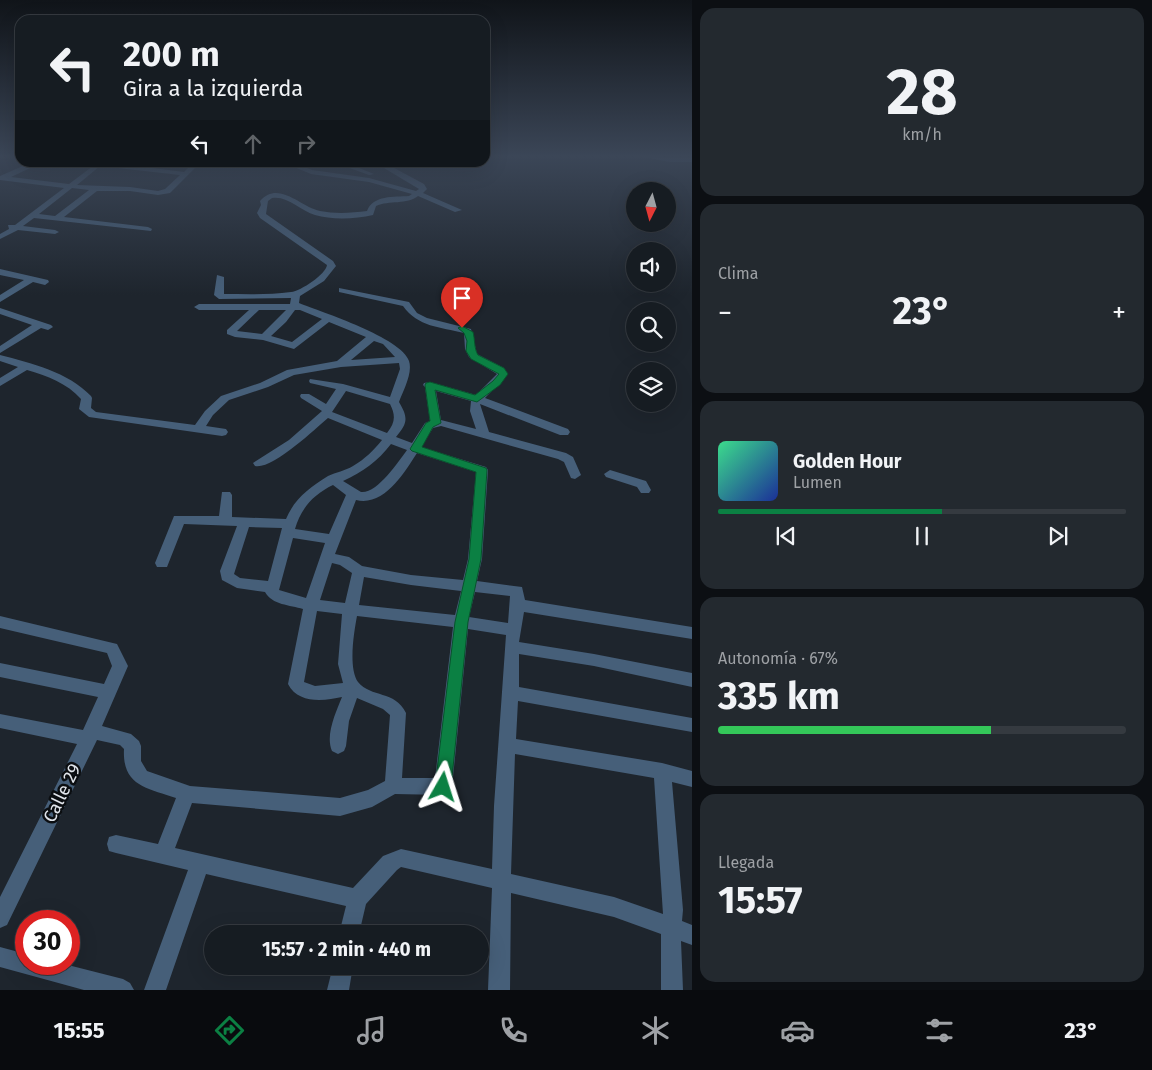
<!DOCTYPE html>
<html lang="es">
<head>
<meta charset="utf-8">
<style>
	body { margin:0; font-family:"Fira Sans",sans-serif; background:#23292f; color:#f1f3f6; height:100vh; display:flex; flex-direction:column; font-size:19px; white-space:nowrap }
	* { box-sizing:border-box; margin:0 }
	p { font-size:16px; color:#9ea1a5 }
	.icon { flex:none; width:28px; height:28px; fill:none; stroke:currentColor; stroke-width:2; stroke-linecap:round; stroke-linejoin:round }
	.map { position:relative; flex:1; overflow:hidden }
	.drawer { display:flex; flex-direction:column; gap:8px; padding:8px; background:#0c0f13; width:460px }
	.drawer>* { flex:none }
	.top-card { position:absolute; left:15px; top:15px; width:475px; height:152px; border-radius:15px; box-shadow:0 5px 20px #0002,0 0 0 1px #353a40; background:#161c22; color:#f1f3f6; overflow:hidden }
	.needle { width:32px; rotate:186deg }
	.controls { position:absolute; left:626px; top:182px; display:grid; gap:10px }
	.controls a { display:grid; place-items:center; width:50px; height:50px; border-radius:50%; background:#161c22; box-shadow:0 5px 20px #0002,0 0 0 1px #353a40; font-size:25px }
	.speed { position:absolute; left:15px; top:910px; display:flex; gap:10px; font-size:25px; font-weight:700; text-align:center }
	.speed>* { display:grid; place-content:center; width:65px; height:65px; border-radius:50%; background:#161c22; box-shadow:0 5px 20px #0002,0 0 0 1px #353a40; line-height:1 }
	.speed .limit { border:8px solid #d22; background:#fff; color:#111 }
	.pin { position:absolute; display:grid; place-items:center; width:42px; height:42px; color:#fff; margin:-51px -21px; border-radius:50% 50% 50% 0; rotate:-45deg; box-shadow:0 0 5px #0007 }
	.pin .icon { rotate:45deg }
	.me { position:absolute; width:55px; margin:-28px; rotate:6deg; stroke-linejoin:round; filter:drop-shadow(0 0 4px #0008) }
	.turn { display:flex; align-items:center; gap:18px; height:105px; padding:0 25px; font-size:22px }
	.turn .icon { width:65px; height:65px; stroke-width:2.5 }
	.turn b { display:block; font-size:35px; line-height:42px }
	.lanes { display:flex; align-items:center; height:48px; padding:0 25px; background:#0003; justify-content:center; gap:25px; direction:ltr }
	.lanes .off { opacity:.35 }
	.big { font-size:38px; font-weight:700; line-height:1.1 }
	.drawer .card { flex:1; display:flex; flex-direction:column; justify-content:center; gap:8px; min-width:0; padding:0 18px; border-radius:15px; background:#23292f }
	.drawer .dial { align-items:center; gap:0 }
	.dial b { font-size:65px; line-height:1 }
	.song { display:flex; align-items:center; gap:15px }
	.cover { width:60px; height:60px; border-radius:8px; background:linear-gradient(135deg,hsl(150 70% 55%),hsl(230 70% 35%)) }
	.played { height:5px; border-radius:2px; background:linear-gradient(90deg,#0b8043 55%,#353a40 55%) }
	.keys { display:flex; justify-content:space-around; direction:ltr }
	.heat { display:flex; justify-content:space-between; align-items:center; font-size:28px; direction:ltr }
	.charge { height:8px; border-radius:4px; background:linear-gradient(90deg,#34c759 67%,#353a40 0) }
	.trip { position:absolute; left:204px; top:925px; width:285px; height:50px; border-radius:25px; background:#161c22; box-shadow:0 5px 20px #0002,0 0 0 1px #353a40; font-weight:700; line-height:50px; text-align:center }
	.tabs { display:flex; height:80px; justify-content:space-around; align-items:center; background:#090b0e; color:#9ea1a5 }
	.tabs .icon { width:35px; height:35px }
	.tabs .current { color:#0b8043 }
	.tabs b { font-size:22px; color:#f1f3f6 }
	main { display:flex; flex:1; min-height:0 }
	.map>svg:first-child { display:block }
	.lines { fill:none; stroke-linecap:round; stroke-linejoin:round }
	.minor { fill:#465f79; fill-rule:evenodd }
	.route { fill:#0b8043; stroke:#07532c }
	.labels { text-anchor:middle; dominant-baseline:central; stroke-width:5; stroke-linejoin:round; paint-order:stroke }
	.near-street-label { font-size:18px; fill:#e1e5eb; stroke:#0b0e11 }
</style>
</head>
<body>
<main>
<div class="map">
<svg width="692" height="990" viewBox="0 0 692 990">
	<rect width="100%" height="100%" fill="#1e252d"/>
	<g class="lines">
		<path class="minor" d="M639 156 692 158V162H670Z
			M32 162H43L11 177 69 184 93 166 76 162H105L184 172 194 162H201L170 193 158 195 130 191H97L64 217 148 227 152 229 151 231 34 218 23 226 55 230 59 232 55 234 18 230 0 239V234L9 229 8 225H15L64 188 0 180V176ZM100 166 180 175 165 189 158 191 130 187 77 185ZM72 188 89 190 55 216 39 214Z
			M209 162H228L241 166 238 168Z
			M282 162H292L312 170 369 178 416 191 419 189 374 162H383L424 184 427 189 423 193 462 210 455 212 418 196C407 205 389 200 376 206L373 215C355 219 332 220 315 215 301 211 287 195 272 198L268 201 266 214 333 261 336 266 324 281 300 296 299 303C322 312 402 338 409 361 413 373 403 391 399 402 409 419 407 423 396 437L412 443 425 423 430 421 425 387 423 385 424 383 430 382 476 395 497 374 469 357 465 349 464 333C440 327 418 327 403 306L339 292V288L409 302 417 313 427 318 471 329 477 354 504 368 508 374 485 398 568 429 570 432 568 435H560L480 404 489 432 566 453 573 457 581 475 575 479 571 478 564 462 558 459 441 426 433 428 421 447 486 467 488 470 482 559 477 581 522 587 525 600 692 627V639L524 612 519 642 594 654 692 673V687L594 666 519 654V687L692 718V732L518 701 516 739 662 763 692 771V787L672 782 683 910 682 921 692 925V945L681 941 683 990H661V934L614 917 511 893 510 990H488L492 888 401 867 397 870 366 904 359 934H339L346 906 206 874 166 990H144L188 870 116 853 109 851 107 844 109 837 116 835 158 844 176 798C147 788 122 786 124 749L120 745 97 740 7 925 0 928V897L77 744 0 728V714L83 730 98 697 0 677V663L104 684 112 666 107 653 0 628V616L117 644 128 666 102 726 131 734 139 741 141 746V761L147 771 190 786 340 798 368 790 385 781 390 715 383 709 357 698 349 721 346 746 344 751 338 754 332 751C325 735 336 712 342 697 324 701 298 704 288 684L303 609C290 605 272 605 265 592L237 588 222 580 220 571 237 526 184 524 167 567H157L155 563 174 516H219L222 492H230L232 495V517L286 519C295 498 309 488 328 476 336 472 345 471 353 466 365 459 374 450 382 440L328 418C315 429 272 470 255 466L253 463 289 440 322 411 301 398 300 396 301 394H309L326 404 336 389 310 383 309 381 310 379 343 384 390 397 400 369 399 363 341 367 294 375 268 387 229 400 213 415 206 426 226 429 228 432 226 435 222 436 89 417 79 409 81 399C67 383 47 376 27 370L0 386V378L18 367 0 361V355C31 363 68 372 91 396L92 398 91 408 96 412 195 425 205 411 221 396 260 383 287 370 337 361 366 337 329 322 294 349 263 340 235 337 227 334V330L249 310H199L194 307 199 304H290L291 298 219 299 214 295 217 275 224 277V294C246 294 269 295 291 292 301 291 326 274 327 265L260 218 257 213 261 205 260 201C279 180 300 207 320 211 335 214 352 213 367 211 373 195 394 197 409 196L412 194 369 182 311 174ZM259 310H286L262 334 237 331ZM295 310H300L322 319 292 342 271 336 286 322ZM374 341 383 344 395 357 351 360ZM346 391 390 404C396 416 395 423 387 433L332 412ZM436 391 471 401 470 411 476 429 441 420ZM391 444 407 450C398 462 377 494 361 492L343 481C363 472 378 461 391 444ZM417 453 476 472 468 559 463 580 411 575 362 566 349 557 335 554 356 500C384 507 404 473 417 453ZM333 485 346 495 329 534 295 529C301 508 314 494 333 485ZM249 527 282 528 268 581 240 578 234 574ZM293 538 325 543 306 598 279 590ZM332 563 340 565 352 573 345 603 320 600ZM364 577 411 585 461 591 455 615 359 605ZM475 592 510 596 508 623 469 617ZM317 611 342 614 338 664 343 683 315 686 304 682ZM357 616 453 627 435 778H402L406 713C395 690 371 698 358 682 348 668 354 632 357 616ZM468 629 506 635 494 806 492 869 401 849 383 856 353 888 175 848 192 803 340 816 372 807 395 794 443 795 449 793 452 787ZM515 754 654 778 663 914 614 897 511 874Z
			M333 162H344L374 174 369 175Z
			M0 269 48 280 49 282 45 285 33 282 0 302V295L24 280 0 275Z
			M0 308 51 325 53 327 48 330 41 328 0 353V346L32 325 0 314Z
			M610 470 646 481 651 490 649 493H641L637 487 606 477 604 474Z
			M0 947 26 954V964H64L123 979 130 983 134 990H84L0 967Z
			M333 966H353L349 990H327Z"/>
	</g>
	<linearGradient id="sky" x2="0" y2="1"><stop stop-color="#101419"/><stop offset="0.53" stop-color="#3b4657"/><stop offset="1" stop-color="#3b4657" stop-opacity="0"/></linearGradient>
	<rect width="692" height="295" fill="url(#sky)"/>
	<path class="route" d="M462 326 473 332C475 339 474 349 478 355L504 368 508 374 500 385 477 402 435 390 441 423 433 427 422 447 486 468 487 470 481 559 468 622 451 787 448 793 443 795 437 793 435 787 455 622 469 559 476 472 412 451 410 449 426 423 430 421 425 385 426 383 430 382 475 395 493 381 499 374 471 359 466 351 467 341 464 333 458 328Z"/>
	<g class="labels">
		<g class="near-street-label">
			<text transform="translate(62 793) rotate(-64)">Calle 29</text>
		</g>
	</g>
</svg>
<div class="controls">
<a><svg class="needle" viewBox="-14 -14 28 28"><path d="M0-13l5 13h-10z" fill="#e53935"/><path d="M0 13l5-13h-10z" fill="#9ea1a5"/></svg></a>
<a><svg class="icon" aria-label="sound" viewBox="0 0 24 24"><path d="M4 9h4l5-4v14l-5-4H4zM17 9q2 3 0 6"/></svg></a>
<a><svg class="icon" aria-label="search" viewBox="0 0 24 24"><circle cx="10" cy="10" r="6"/><path d="M15 15l6 6"/></svg></a>
<a><svg class="icon" aria-label="layers" viewBox="0 0 24 24"><path d="M12 4l9 5-9 5-9-5zM3 14l9 5 9-5"/></svg></a>
</div>
<div class="speed"><div class="limit">30</div></div>
<div class="pin" style="left:462px;top:328px;background:#d93025"><svg class="icon" aria-label="arrive" viewBox="0 0 24 24"><path d="M6 21V4h12l-3 4 3 4H6"/></svg></div>
<svg class="me" style="left:443px;top:787px" viewBox="-20 -20 40 40"><path d="M0-17L14 15 0 8-14 15z" fill="#0b8043" stroke="#fff" stroke-width="4"/></svg>
<div class="trip">15:57 · 2 min · 440 m</div>
<div class="top-card">
<div class="turn"><svg class="icon" aria-label="left" viewBox="0 0 24 24"><path d="M17 20v-9H6M10 6l-5 5 5 5"/></svg><div><b>200 m</b>Gira a la izquierda</div></div>
<div class="lanes"><svg class="icon" aria-label="left" viewBox="0 0 24 24"><path d="M17 20v-9H6M10 6l-5 5 5 5"/></svg><svg class="icon off" aria-label="ahead" viewBox="0 0 24 24"><path d="M12 20V5M6 11l6-6 6 6"/></svg><svg class="icon off" aria-label="right" viewBox="0 0 24 24"><path d="M7 20v-9h11M14 6l5 5-5 5"/></svg></div>
</div>
</div>
<section class="drawer">
<div class="card dial"><b>28</b><p>km/h</p></div>
<div class="card"><p>Clima</p>
<div class="heat"><a>−</a><b class="big">23°</b><a>+</a></div>
</div>
<div class="card">
<div class="song"><i class="cover"></i><div><b>Golden Hour</b><p>Lumen</p></div></div>
<div class="played"></div>
<div class="keys"><svg class="icon" aria-label="previous" viewBox="0 0 24 24"><path d="M18 5L8 12l10 7zM5 5v14"/></svg><svg class="icon" aria-label="pause" viewBox="0 0 24 24"><path d="M8 5v14M16 5v14"/></svg><svg class="icon" aria-label="next" viewBox="0 0 24 24"><path d="M6 5l10 7-10 7zM19 5v14"/></svg></div>
</div>
<div class="card"><p>Autonomía · 67%</p><b class="big">335 km</b><div class="charge"></div></div>
<div class="card"><p>Llegada</p><b class="big">15:57</b></div>
</section>
</main>
<nav class="tabs">
<b>15:55</b>
<svg class="icon current" aria-label="directions" viewBox="0 0 24 24"><path d="M12 3l9 9-9 9-9-9zM9 14v-3h6M13 9l2 2-2 2"/></svg>
<svg class="icon" aria-label="music" viewBox="0 0 24 24"><path d="M9 18V5l10-2v13"/><circle cx="6" cy="18" r="3"/><circle cx="16" cy="16" r="3"/></svg>
<svg class="icon" aria-label="phone" viewBox="0 0 24 24"><path d="M5 4h4l2 5-3 2q2 4 5 5l2-3 5 2v4C11 20 4 13 5 4z"/></svg>
<svg class="icon" aria-label="climate" viewBox="0 0 24 24"><path d="M12 3v18M4 7l16 10M4 17L20 7"/></svg>
<svg class="icon" aria-label="car" viewBox="0 0 24 24"><path d="M5 17H2v-5l4-1 3-4h7l3 4 3 1v5h-3M9 17h6M6 11h13"/><circle cx="7" cy="17" r="2"/><circle cx="17" cy="17" r="2"/></svg>
<svg class="icon" aria-label="filters" viewBox="0 0 24 24"><path d="M4 7h16M4 17h16"/><circle cx="9" cy="7" r="2"/><circle cx="15" cy="17" r="2"/></svg>
<b>23°</b>
</nav>
</body>
</html>
